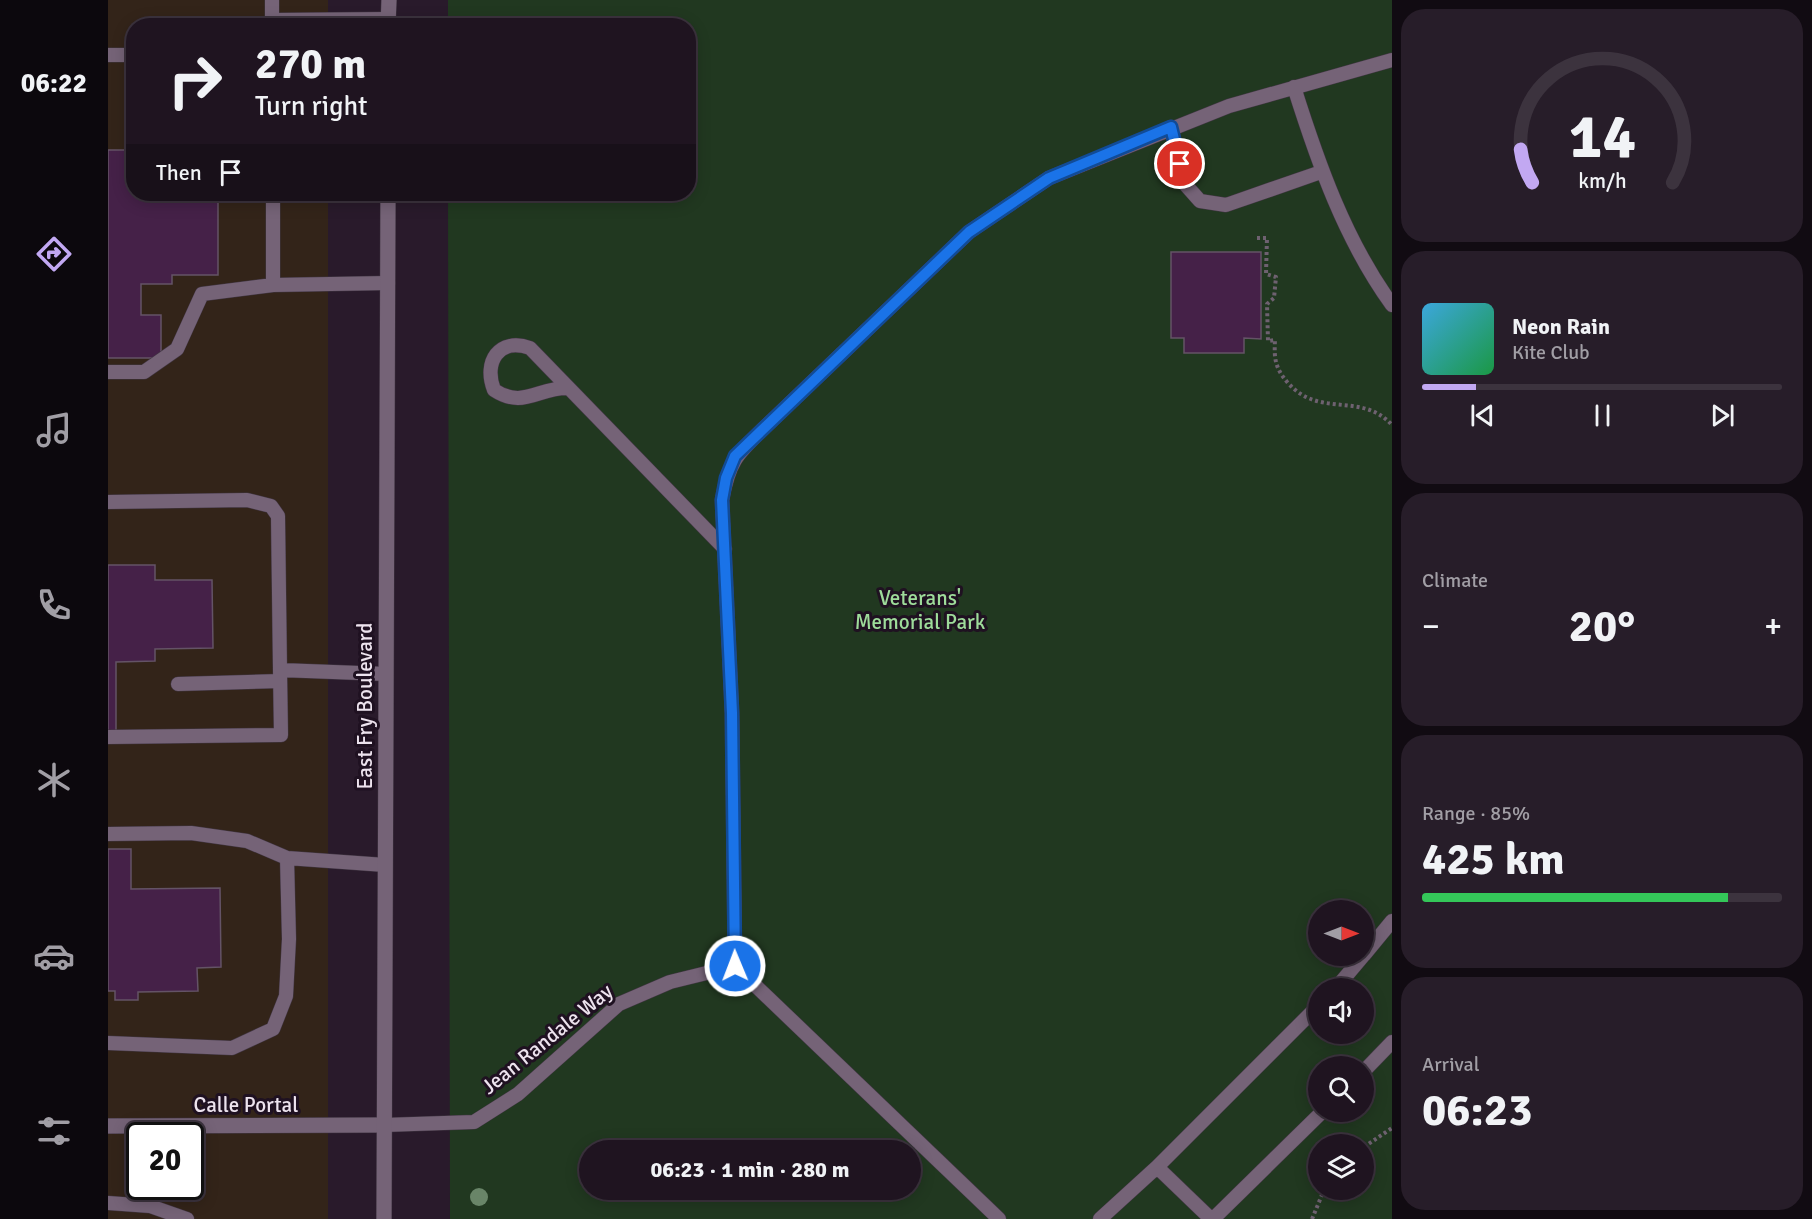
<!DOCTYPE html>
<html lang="en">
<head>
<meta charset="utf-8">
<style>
	body { margin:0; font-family:Signika,sans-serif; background:#271d29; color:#f1f3f6; height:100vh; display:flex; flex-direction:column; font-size:22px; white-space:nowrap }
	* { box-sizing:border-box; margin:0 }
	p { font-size:20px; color:#a19ea5 }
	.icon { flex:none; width:33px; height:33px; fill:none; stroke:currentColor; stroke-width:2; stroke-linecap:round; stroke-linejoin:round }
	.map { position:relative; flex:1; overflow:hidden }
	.side { display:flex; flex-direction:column; gap:9px; padding:9px; background:#110b12; width:420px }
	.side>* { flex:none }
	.banner { position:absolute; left:18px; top:18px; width:570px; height:183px; border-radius:24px; box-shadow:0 3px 15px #0003,0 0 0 2px #3c333e; background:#1f1420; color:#f1f3f6; overflow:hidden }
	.needle { width:39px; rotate:90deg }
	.fabs { position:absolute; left:1200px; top:900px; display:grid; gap:12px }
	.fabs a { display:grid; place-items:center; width:66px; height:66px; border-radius:50%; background:#1f1420; box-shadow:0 3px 15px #0003,0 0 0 2px #3c333e; font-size:30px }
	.speed { position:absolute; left:18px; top:1122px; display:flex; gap:12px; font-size:30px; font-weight:700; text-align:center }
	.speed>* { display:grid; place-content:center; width:78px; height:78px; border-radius:50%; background:#1f1420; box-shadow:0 3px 15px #0003,0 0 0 2px #3c333e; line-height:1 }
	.speed .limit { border:3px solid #111; border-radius:9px; background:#fff; color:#111 }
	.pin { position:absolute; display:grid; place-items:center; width:51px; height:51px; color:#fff; margin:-26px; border:3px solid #fff; border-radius:50%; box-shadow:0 2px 6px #0007 }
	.me { position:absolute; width:66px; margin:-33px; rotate:359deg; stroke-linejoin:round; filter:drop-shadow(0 0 4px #0008) }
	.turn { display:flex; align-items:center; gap:21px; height:126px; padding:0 30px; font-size:27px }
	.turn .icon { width:78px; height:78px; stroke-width:2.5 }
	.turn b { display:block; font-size:42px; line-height:51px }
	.then { display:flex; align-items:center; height:57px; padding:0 30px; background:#0003; gap:12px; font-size:22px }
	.big { font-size:45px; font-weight:700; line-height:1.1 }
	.side .widget { flex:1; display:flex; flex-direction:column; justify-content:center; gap:9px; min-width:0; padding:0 21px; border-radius:24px; background:#271d29 }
	.side .dial { align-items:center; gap:0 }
	.dial svg { height:156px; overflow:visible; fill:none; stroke:#3c333e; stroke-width:7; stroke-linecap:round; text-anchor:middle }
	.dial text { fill:#f1f3f6; stroke:none }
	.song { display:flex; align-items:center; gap:18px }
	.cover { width:72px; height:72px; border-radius:9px; background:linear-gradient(135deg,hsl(200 70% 55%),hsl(140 70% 35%)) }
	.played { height:6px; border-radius:3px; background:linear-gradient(90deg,#c2a8f2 15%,#3c333e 15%) }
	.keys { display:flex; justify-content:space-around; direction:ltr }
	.heat { display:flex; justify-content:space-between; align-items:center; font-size:33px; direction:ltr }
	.charge { height:9px; border-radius:4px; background:linear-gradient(90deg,#34c759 85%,#3c333e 0) }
	.trip { position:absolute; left:471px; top:1140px; width:342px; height:60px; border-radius:30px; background:#1f1420; box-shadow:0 3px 15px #0003,0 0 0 2px #3c333e; font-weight:700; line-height:60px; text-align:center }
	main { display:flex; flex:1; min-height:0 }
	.tabs { display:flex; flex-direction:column; width:108px; justify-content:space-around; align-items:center; background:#0c080d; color:#a19ea5 }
	.tabs .icon { width:42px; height:42px }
	.tabs .active { color:#c2a8f2 }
	.tabs b { font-size:27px; color:#f1f3f6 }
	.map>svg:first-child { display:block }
	.commercial { fill:#332419; fill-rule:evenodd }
	.green { fill:#213820; fill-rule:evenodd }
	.building { fill:#452148; stroke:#645366; stroke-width:1.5 }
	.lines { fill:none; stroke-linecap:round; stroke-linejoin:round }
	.lane-casing { stroke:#413643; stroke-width:15 }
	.street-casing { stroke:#413643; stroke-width:16 }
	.secondary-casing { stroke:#413643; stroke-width:16 }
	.path { stroke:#6e6170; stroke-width:4; stroke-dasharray:3 3; stroke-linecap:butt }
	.lane { stroke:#756377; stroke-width:14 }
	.street { stroke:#756377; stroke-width:15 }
	.secondary { stroke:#756377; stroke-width:15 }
	.tree { fill:#698568 }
	.route-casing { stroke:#114b97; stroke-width:15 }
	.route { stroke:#1a73e8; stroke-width:10 }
	.labels { text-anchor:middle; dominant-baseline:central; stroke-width:6; stroke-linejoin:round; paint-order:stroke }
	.park-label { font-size:21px; fill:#9edc9a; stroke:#1f1121 }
	.street-label { font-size:21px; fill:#ede3ee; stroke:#1f1121 }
</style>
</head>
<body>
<main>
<nav class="tabs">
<b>06:22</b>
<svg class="icon active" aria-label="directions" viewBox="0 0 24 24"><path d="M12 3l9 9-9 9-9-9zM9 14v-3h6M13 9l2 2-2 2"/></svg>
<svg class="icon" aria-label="music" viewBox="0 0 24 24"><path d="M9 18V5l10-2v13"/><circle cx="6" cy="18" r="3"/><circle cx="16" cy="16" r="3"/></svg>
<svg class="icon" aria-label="phone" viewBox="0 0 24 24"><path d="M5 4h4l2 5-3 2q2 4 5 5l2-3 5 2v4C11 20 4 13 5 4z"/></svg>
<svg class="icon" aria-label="climate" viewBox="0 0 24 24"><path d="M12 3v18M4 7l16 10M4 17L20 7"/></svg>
<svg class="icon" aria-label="car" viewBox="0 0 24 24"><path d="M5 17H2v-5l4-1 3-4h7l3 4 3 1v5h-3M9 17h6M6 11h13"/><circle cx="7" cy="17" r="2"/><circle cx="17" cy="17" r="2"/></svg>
<svg class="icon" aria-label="filters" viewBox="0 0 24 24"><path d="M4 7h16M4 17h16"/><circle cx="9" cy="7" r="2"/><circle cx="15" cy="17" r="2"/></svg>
</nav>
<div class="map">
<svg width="1284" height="1219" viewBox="0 0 1284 1219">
	<rect width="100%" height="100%" fill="#291a2b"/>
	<path class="commercial" d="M0 0H220V25L26 26V194H220V1219H0ZM32 1136H82V1186H32Z"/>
	<path class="green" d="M340 0H1284V1219H342L340 194H580V26L340 25ZM1210 910H1256V956H1210ZM1210 988H1256V1034H1210ZM1210 1066H1256V1112H1210ZM1210 1144H1256V1190H1210ZM482 1150H802V1190H482Z"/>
	<path class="building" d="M0 150H26V194H110V275H64V284H33V315H53V358H0Z
		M1063 252H1153V339L1136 338V353H1076V338H1063Z
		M0 565H47V580H104L105 648 47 649V661L8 662V731H0Z
		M0 849H23V889L112 888 113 967 89 968 90 991 30 992V1000H7V991H0Z"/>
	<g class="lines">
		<g class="lane-casing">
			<path id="lane" d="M164 0V20
				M164 26V20L281 19
				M0 55H26
				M1186 87C1210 163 1237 240 1284 305
				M1063 127 1076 183 1092 201 1118 205 1213 172
				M165 285V194
				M0 372H36L69 349 94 294 165 285 280 283
				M459 388C429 388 415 409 386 390 375 362 391 337 422 348L617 549
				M0 502 139 500 163 506 170 516 172 670 278 674
				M70 684 172 681
				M0 737 173 735 172 670
				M0 834 83 833 139 841 179 858 181 939 178 996 165 1029 124 1048 0 1043
				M179 858 277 865
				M1256 955 1284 921
				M1228 988 1255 956
				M1256 1071 1284 1042
				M276 1125 366 1122 410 1094 511 1004 562 982 627 966
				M0 1203 42 1206 79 1219
				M891 1219 627 966 624 713 614 500C621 462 628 455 655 429L861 232 941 178 1121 106 1284 60
				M992 1219 1049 1167
				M1103 1219 1049 1167 1210 1006
				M1105 1219 1214 1112"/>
		</g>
		<g class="street-casing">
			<path id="street" d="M0 1126 276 1125"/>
		</g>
		<g class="secondary-casing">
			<path id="secondary" d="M280 26 281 0
				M276 1219 280 194"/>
		</g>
		<path class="path" d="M1149 238H1159L1158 274 1168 277 1166 298 1159 304 1160 341 1167 340C1166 359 1167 368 1180 383 1212 419 1253 391 1284 425
			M1256 1147 1284 1128
			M1204 1219 1216 1190"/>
		<use href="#lane" class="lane"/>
		<use href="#street" class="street"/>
		<use href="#secondary" class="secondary"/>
	</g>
	<circle class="tree" cx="371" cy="1197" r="9"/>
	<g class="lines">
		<g class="route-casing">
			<path id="route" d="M627 966 624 713 614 500 618 478 627 456 861 232 941 178 1063 127 1072 164"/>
		</g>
		<use href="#route" class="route"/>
	</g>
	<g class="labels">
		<g class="park-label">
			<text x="812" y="598">Veterans'<tspan x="812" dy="24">Memorial Park</tspan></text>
		</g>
		<g class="street-label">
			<text transform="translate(257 706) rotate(-90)">East Fry Boulevard</text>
			<text transform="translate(439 1039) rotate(-39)">Jean Randale Way</text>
			<text x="138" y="1105">Calle Portal</text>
		</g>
	</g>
</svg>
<div class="fabs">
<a><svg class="needle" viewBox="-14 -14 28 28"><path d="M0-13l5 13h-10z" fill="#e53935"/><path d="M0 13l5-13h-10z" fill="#a19ea5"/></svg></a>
<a><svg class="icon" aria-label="sound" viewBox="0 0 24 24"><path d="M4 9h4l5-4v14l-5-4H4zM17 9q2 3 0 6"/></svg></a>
<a><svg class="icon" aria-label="search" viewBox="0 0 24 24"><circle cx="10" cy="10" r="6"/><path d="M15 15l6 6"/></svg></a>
<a><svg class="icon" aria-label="layers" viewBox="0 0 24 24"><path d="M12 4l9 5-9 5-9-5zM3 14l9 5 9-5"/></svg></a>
</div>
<div class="speed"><div class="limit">20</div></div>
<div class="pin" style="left:1072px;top:164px;background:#d93025"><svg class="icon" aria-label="arrive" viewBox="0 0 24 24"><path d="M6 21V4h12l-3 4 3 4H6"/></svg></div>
<svg class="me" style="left:627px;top:966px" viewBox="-20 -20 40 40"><circle r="17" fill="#1a73e8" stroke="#fff" stroke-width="3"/><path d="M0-11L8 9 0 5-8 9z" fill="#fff"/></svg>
<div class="trip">06:23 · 1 min · 280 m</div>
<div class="banner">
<div class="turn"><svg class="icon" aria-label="right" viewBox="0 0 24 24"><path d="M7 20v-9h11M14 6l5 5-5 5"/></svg><div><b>270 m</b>Turn right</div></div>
<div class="then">Then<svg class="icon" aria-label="arrive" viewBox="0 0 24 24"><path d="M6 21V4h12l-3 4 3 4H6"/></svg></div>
</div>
</div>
<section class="side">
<div class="widget dial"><svg viewBox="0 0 100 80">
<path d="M14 69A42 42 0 1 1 86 69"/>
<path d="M14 69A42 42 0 0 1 8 52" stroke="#c2a8f2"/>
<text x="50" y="56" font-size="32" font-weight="700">14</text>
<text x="50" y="72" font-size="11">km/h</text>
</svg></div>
<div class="widget">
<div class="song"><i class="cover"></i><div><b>Neon Rain</b><p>Kite Club</p></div></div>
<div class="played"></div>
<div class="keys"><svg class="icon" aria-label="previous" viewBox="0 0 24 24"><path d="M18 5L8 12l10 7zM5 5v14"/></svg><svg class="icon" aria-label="pause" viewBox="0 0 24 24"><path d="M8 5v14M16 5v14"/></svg><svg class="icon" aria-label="next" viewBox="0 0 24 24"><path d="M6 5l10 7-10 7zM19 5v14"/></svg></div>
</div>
<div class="widget"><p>Climate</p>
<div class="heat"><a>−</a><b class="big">20°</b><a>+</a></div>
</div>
<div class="widget"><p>Range · 85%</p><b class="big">425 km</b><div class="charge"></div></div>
<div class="widget"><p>Arrival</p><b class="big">06:23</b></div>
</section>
</main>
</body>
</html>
